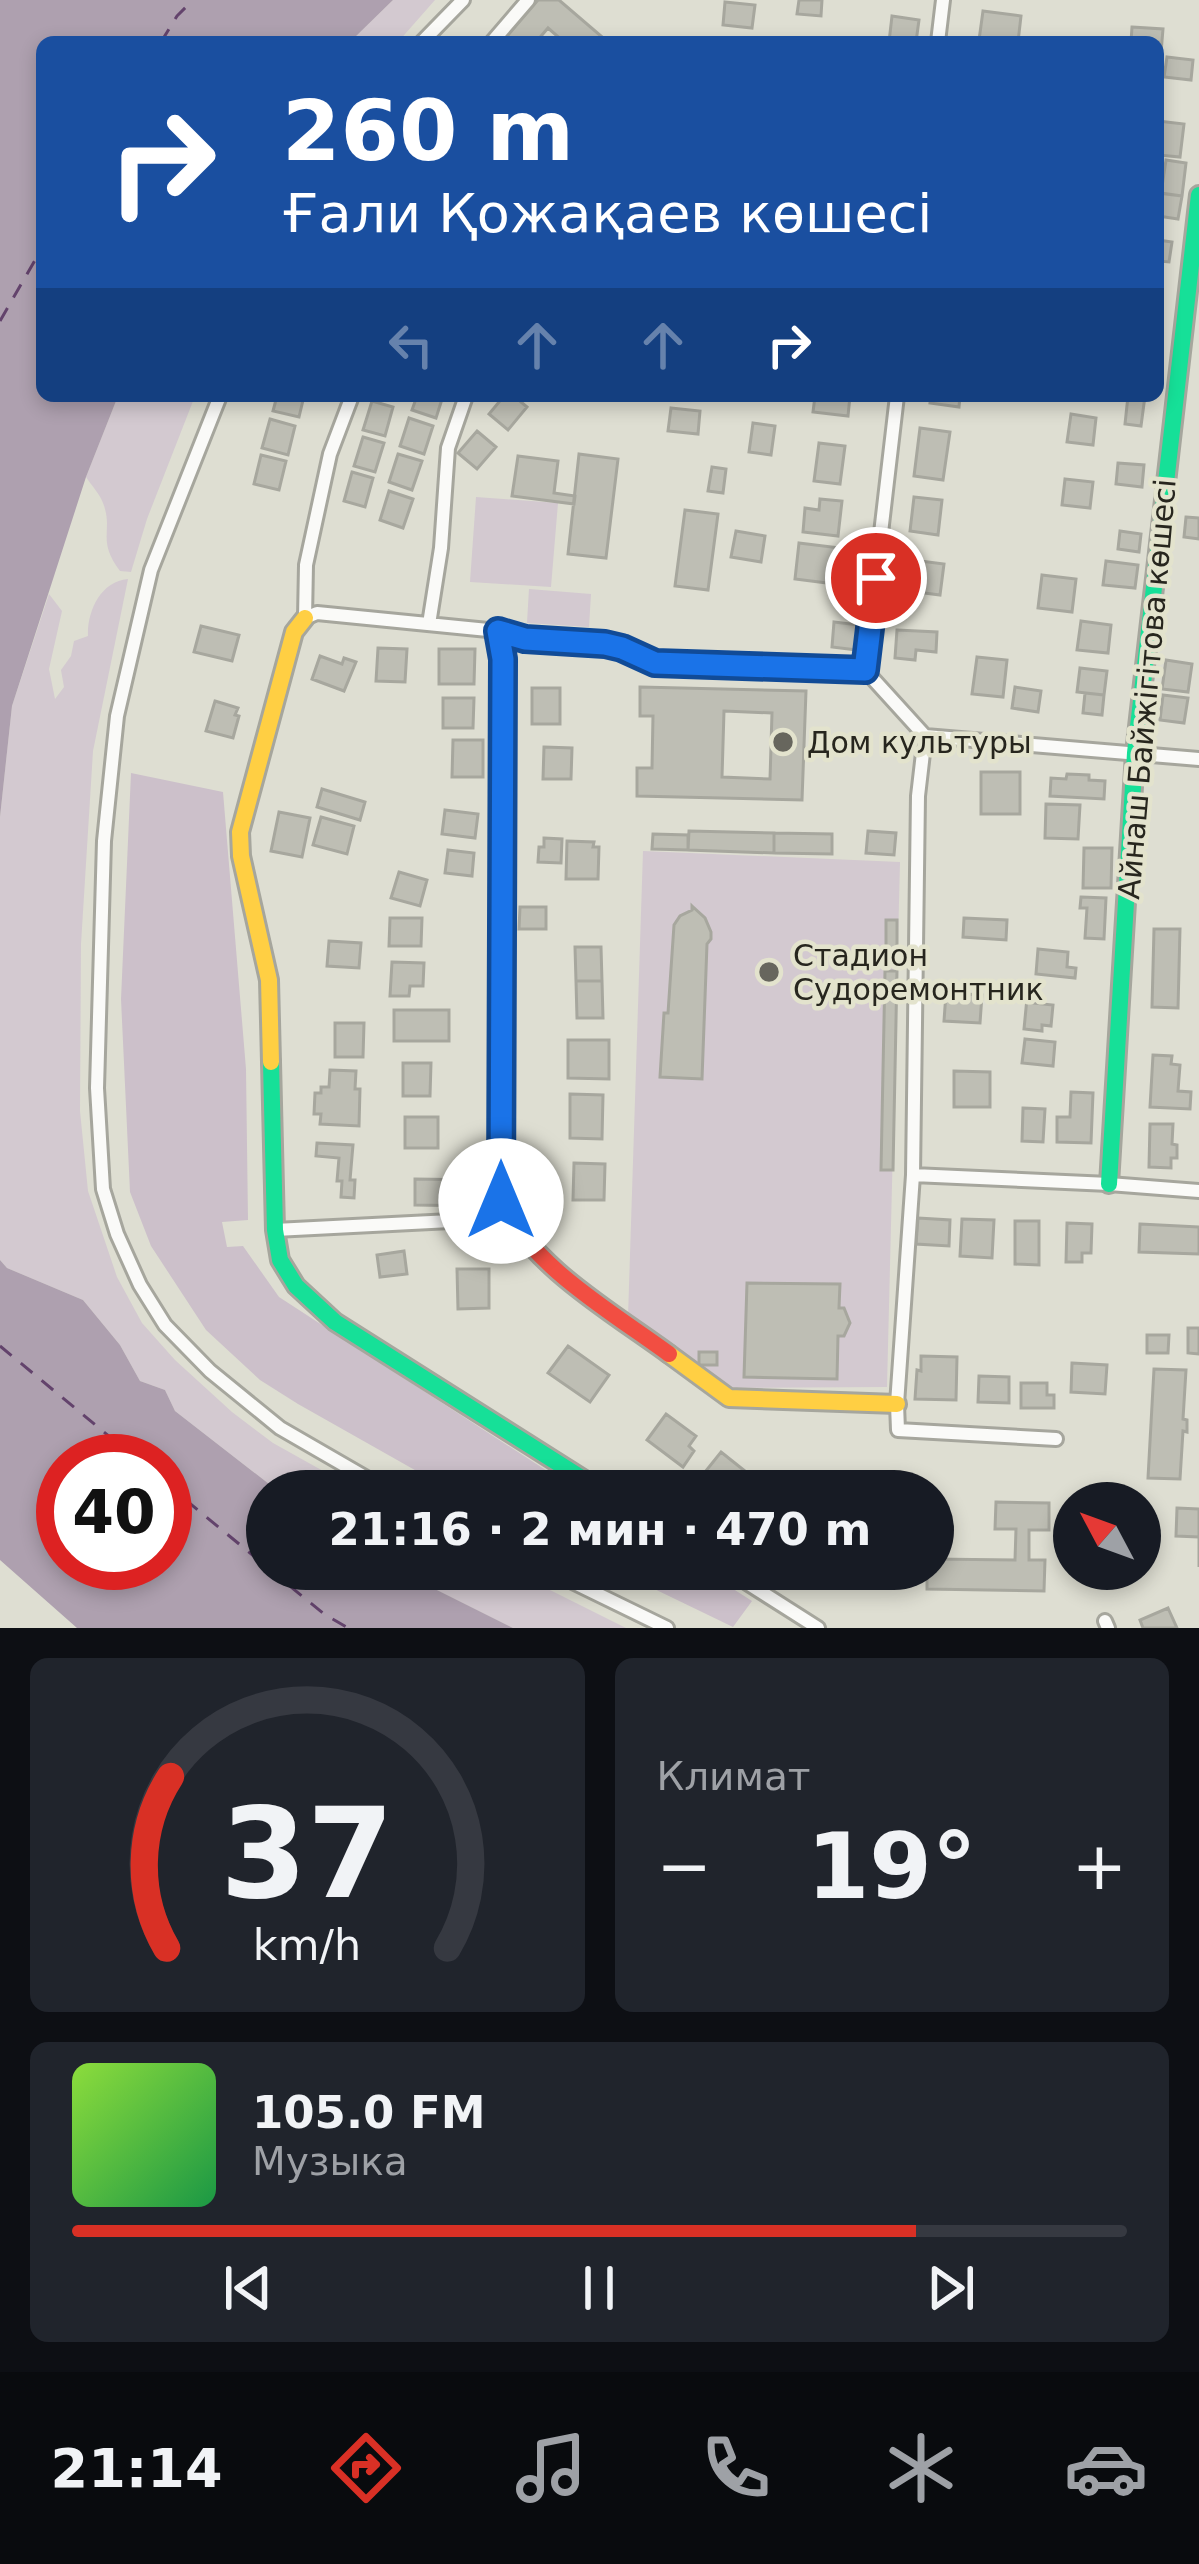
<!DOCTYPE html>
<html lang="ru">
<head>
<meta charset="utf-8">
<style>
	body { margin:0; font-family:"DejaVu Sans",sans-serif; background:#20242c; color:#f1f3f6; height:100vh; display:flex; flex-direction:column; font-size:45px; white-space:nowrap }
	* { box-sizing:border-box; margin:0 }
	p { font-size:39px; color:#9ea1a6 }
	.icon { flex:none; width:66px; height:66px; fill:none; stroke:currentColor; stroke-width:2; stroke-linecap:round; stroke-linejoin:round }
	.map { position:relative; height:1628px; overflow:hidden }
	.panel { display:flex; flex-direction:column; gap:30px; padding:30px; background:#0d0f14; flex:1 }
	.panel>* { flex:none }
	.top-card { position:absolute; left:36px; top:36px; width:1128px; height:366px; border-radius:18px; box-shadow:0 6px 18px #0003; background:#1a4fa0; color:#fff; overflow:hidden }
	.needle { width:78px; rotate:311deg }
	.tools { position:absolute; left:1053px; top:1482px; display:grid; gap:24px }
	.tools a { display:grid; place-items:center; width:108px; height:108px; border-radius:50%; background:#171b24; box-shadow:0 6px 18px #0003; font-size:60px }
	.speed { position:absolute; left:36px; top:1434px; display:flex; gap:24px; font-size:60px; font-weight:700; text-align:center }
	.speed>* { display:grid; place-content:center; width:156px; height:156px; border-radius:50%; background:#171b24; box-shadow:0 6px 18px #0003; line-height:1 }
	.speed .limit { border:18px solid #d22; background:#fff; color:#111 }
	.pin { position:absolute; display:grid; place-items:center; width:102px; height:102px; color:#fff; margin:-51px; border:6px solid #fff; border-radius:50%; box-shadow:0 3px 12px #0007 }
	.me { position:absolute; width:132px; margin:-66px; rotate:0deg; stroke-linejoin:round; filter:drop-shadow(0 0 9px #0008) }
	.turn { display:flex; align-items:center; gap:42px; height:252px; padding:0 48px; font-size:54px }
	.turn .icon { width:156px; height:156px; stroke-width:2.5 }
	.turn b { display:block; font-size:84px; line-height:102px }
	.lanes { display:flex; align-items:center; height:114px; padding:0 48px; background:#0003; justify-content:center; gap:60px; direction:ltr }
	.lanes .off { opacity:.35 }
	.big { font-size:90px; font-weight:700; line-height:1.1 }
	.panel .tile { flex:1; display:flex; flex-direction:column; justify-content:center; gap:18px; min-width:0; padding:0 42px; border-radius:18px; background:#20242c }
	.panel .dial { align-items:center; gap:0 }
	.dial svg { height:312px; overflow:visible; fill:none; stroke:#363941; stroke-width:7; stroke-linecap:round; text-anchor:middle }
	.dial text { fill:#f1f3f6; stroke:none }
	.song { display:flex; align-items:center; gap:36px }
	.cover { width:144px; height:144px; border-radius:18px; background:linear-gradient(135deg,hsl(90 70% 55%),hsl(140 70% 35%)) }
	.played { height:12px; border-radius:6px; background:linear-gradient(90deg,#d93025 80%,#363941 80%) }
	.keys { display:flex; justify-content:space-around; direction:ltr }
	.heat { display:flex; justify-content:space-between; align-items:center; font-size:66px; direction:ltr }
	.panel .tiles { flex:1; display:grid; gap:30px; grid-template-columns:1fr 1fr }
	.tile:last-child { grid-column:span 2 }
	.trip { position:absolute; left:246px; top:1470px; width:708px; height:120px; border-radius:60px; background:#171b24; box-shadow:0 6px 18px #0003; font-weight:700; line-height:120px; text-align:center }
	.tab-bar { display:flex; height:192px; justify-content:space-around; align-items:center; background:#090b0e; color:#9ea1a6 }
	.tab-bar .icon { width:84px; height:84px }
	.tab-bar .selected { color:#d93025 }
	.tab-bar b { font-size:54px; color:#f1f3f6 }
	.map>svg:first-child { display:block }
	.green { fill:#d3c9d0 }
	.forest { fill:#ccc0ca }
	.water { fill:#aea0af; fill-rule:evenodd }
	.lines { fill:none; stroke-linecap:round; stroke-linejoin:round }
	.ferry { stroke:#63436c; stroke-width:3; stroke-dasharray:15 12; stroke-linecap:butt }
	.building { fill:#bebeb4; stroke:#a7a79e; stroke-width:3; fill-rule:evenodd }
	.street-casing { stroke:#a6a69d; stroke-width:18 }
	.fast-casing { stroke:#a6a69d; stroke-width:22 }
	.slow-casing { stroke:#a6a69d; stroke-width:22 }
	.jam-casing { stroke:#a6a69d; stroke-width:22 }
	.street { stroke:#fafaf8; stroke-width:12 }
	.fast { stroke:#16e098; stroke-width:16 }
	.slow { stroke:#ffcf43; stroke-width:16 }
	.jam { stroke:#f24e42; stroke-width:16 }
	.route-casing { stroke:#114b97; stroke-width:30 }
	.route { stroke:#1a73e8; stroke-width:21 }
	.poi-dot { fill:#67665d; stroke:#e3e3cd; stroke-width:4.5 }
	.labels { text-anchor:middle; dominant-baseline:central; stroke-width:9; stroke-linejoin:round; paint-order:stroke }
	.street-label { font-size:30px; fill:#27261e; stroke:#e3e3cd }
	.poi-label { font-size:30px; fill:#27261e; stroke:#e3e3cd; text-anchor:start }
</style>
</head>
<body>
<div class="map">
<svg width="1199" height="1628" viewBox="0 0 1199 1628">
	<rect width="100%" height="100%" fill="#deded2"/>
	<path class="green" d="M393 0H435L398 42H350Z
		M118 396H195L147 519 131 572 120 571C96 539 114 531 103 503 100 494 91 485 86 477Z
		M476 497 558 503 551 587 470 582Z
		M128 579 93 751 81 944 80 1111 88 1191 117 1277 142 1323 175 1360 232 1412 273 1443 359 1491H278L175 1411 165 1390 140 1381 120 1345 83 1300 7 1268 0 1260V817L12 706 49 594 62 611 49 669 55 699 64 687 61 670 71 656 74 641 88 636C87 611 101 581 128 579Z
		M529 589 591 594 589 627 527 623Z
		M643 851 900 862 887 1387 728 1388 628 1317Z
		M395 1569H508L626 1628H513Z"/>
	<path class="forest" d="M131 773 223 792 246 1069 248 1220 222 1222 227 1247 243 1246 279 1297 578 1491H452L298 1404 260 1380 206 1330 151 1246 130 1192 121 999Z
		M613 1569H702L752 1601 733 1627Z"/>
	<path class="water" d="M0 0H393L350 42H42V396H118L86 477 12 706 0 817Z
		M0 1260 7 1268 83 1300 120 1345 140 1381 165 1390 175 1411 278 1491H267V1569H395L513 1628H77L0 1560ZM63 1461H165V1563H63Z"/>
	<g class="lines">
		<path class="ferry" d="M161 42 177 16 193 0
			M0 321 42 248
			M0 1346 139 1461
			M165 1483 267 1567
			M269 1569 324 1614 348 1628"/>
	</g>
	<path class="building" d="M538 0H559L608 42H564L548 28 536 42H512L506 37Z
		M799 0H822L821 16 797 14Z
		M725 2 755 5 752 28 723 25Z
		M983 11 1021 16 1018 42 979 40Z
		M892 16 919 20 916 42H889Z
		M1132 27 1163 29 1161 53H1158V42H1131Z
		M1167 57 1193 60 1191 80 1164 77Z
		M1158 121 1184 124 1180 157 1158 155Z
		M1166 160 1186 163 1182 196 1161 193Z
		M1158 193 1182 196 1178 219 1158 216Z
		M1158 240 1172 242 1169 262 1158 261Z
		M277 396H304L299 417 273 411Z
		M417 396H443L436 418 412 410Z
		M504 396H514L527 407 508 430 489 414Z
		M815 396H850L848 416 813 412Z
		M931 396H960L959 407 930 403Z
		M1128 396H1145L1141 426 1125 424Z
		M372 401 393 407 385 436 363 430Z
		M671 408 700 411 698 434 668 431Z
		M1071 414 1096 418 1093 445 1067 442Z
		M409 418 433 426 424 454 400 446Z
		M270 419 295 426 288 455 262 448Z
		M753 423 775 426 771 455 749 452Z
		M920 428 950 432 943 480 914 476Z
		M477 431 496 447 477 469 458 453Z
		M363 437 384 443 375 472 354 466Z
		M819 443 845 446 840 484 814 481Z
		M398 454 422 461 412 490 389 482Z
		M579 454 618 459 606 558 568 554Z
		M261 455 286 461 279 490 254 484Z
		M518 456 558 461 554 493 575 496 574 504 512 496Z
		M1118 463 1144 465 1142 487 1116 484Z
		M712 467 726 469 723 493 708 491Z
		M352 472 373 478 365 507 344 501Z
		M1065 479 1093 482 1090 508 1062 505Z
		M389 491 413 499 403 528 380 520Z
		M914 497 942 500 938 535 910 531Z
		M820 499 842 501 838 536 803 532 805 508 819 510Z
		M685 510 718 514 708 590 675 586Z
		M1186 517 1199 518V539L1184 537Z
		M736 531 765 536 761 562 731 557Z
		M1120 531 1141 534 1139 552 1118 549Z
		M799 543 840 548 835 584 795 579Z
		M905 559 944 564 940 595 901 590Z
		M1106 561 1138 565 1135 588 1103 585Z
		M1042 575 1076 579 1072 612 1038 608Z
		M1081 621 1111 625 1108 653 1077 650Z
		M834 622 859 625 857 650 832 647Z
		M201 626 239 635 232 661 194 652Z
		M897 630 937 632 936 652 916 650 915 660 895 658Z
		M378 648 407 649 405 682 376 681Z
		M439 649H475L474 684H439Z
		M320 656 342 664 344 658 356 662 344 691 312 679Z
		M977 657 1007 660 1003 697 972 694Z
		M1166 660 1192 664 1188 692 1162 689Z
		M1080 668 1107 671 1104 695 1077 692Z
		M640 687 806 691 802 800 637 796V768H652L653 716H640ZM724 711 772 713 770 779 722 777Z
		M1015 687 1041 691 1038 712 1012 708Z
		M532 688H560V724H532Z
		M1085 693 1104 695 1102 715 1083 713Z
		M1163 695 1188 698 1184 723 1160 720Z
		M443 698H474L473 728H443Z
		M215 701 238 708 235 715 239 716 233 738 206 731Z
		M453 740H483V777H452Z
		M544 747 572 748 571 779H543Z
		M981 772H1020V814H981Z
		M1067 774 1089 775V780L1105 781 1104 799 1050 796 1051 778 1066 779Z
		M322 789 365 802 360 820 317 807Z
		M1046 804 1080 805 1078 839 1045 838Z
		M445 810 478 814 475 838 442 834Z
		M279 812 310 818 302 857 271 851Z
		M321 817 354 826 347 854 313 845Z
		M689 831 774 833V853L688 850Z
		M868 831 896 833 894 855 866 853Z
		M774 833 832 834V854L774 853Z
		M653 834 688 835V850L652 849Z
		M544 838 562 839 561 863 538 862 539 847H544Z
		M567 841 594 842 593 847H599L598 879H566Z
		M1084 848H1112L1111 888H1083Z
		M448 850 474 853 472 876 445 873Z
		M399 872 427 880 420 906 391 898Z
		M1081 897 1106 898 1104 939 1085 938 1087 908H1080Z
		M692 906 705 918 711 932V939L707 944 702 1079 660 1077 664 1013H668L674 925 680 916 692 910Z
		M520 907H546V929H519Z
		M390 918H422L421 946H389Z
		M964 918 1007 920 1006 940 963 937Z
		M886 920H897V953H886Z
		M1154 929H1180L1178 1008 1152 1007Z
		M329 941 361 943 359 968 327 966Z
		M575 947H601L602 981H576Z
		M1038 949 1068 952 1067 967 1076 968 1075 978 1036 974Z
		M392 962 424 963 423 986H410L409 996H390Z
		M885 971H897L893 1170H881Z
		M576 981H602L603 1018H577Z
		M946 993 982 995 980 1023 944 1021Z
		M1027 998 1034 999 1033 1003 1053 1005 1051 1026 1042 1025V1031L1024 1029Z
		M394 1010H449V1041H394Z
		M335 1023H364L363 1057H335Z
		M1025 1039 1055 1042 1053 1066 1022 1063Z
		M568 1040H609V1079L568 1078Z
		M1153 1055 1172 1056 1171 1064 1180 1065 1178 1091 1191 1092 1190 1109 1150 1107Z
		M403 1063H431L430 1096H403Z
		M330 1070 356 1071 355 1089H360L359 1126 320 1124 321 1114H314L315 1093H321V1087H329Z
		M954 1071 990 1072V1107H954Z
		M1071 1092 1093 1093 1091 1143 1057 1142V1117H1070Z
		M570 1094 603 1095 602 1139 570 1138Z
		M1023 1108 1045 1109 1043 1142 1022 1141Z
		M405 1117H438V1148H405Z
		M1150 1124H1173L1172 1144 1177 1145V1158H1171V1168L1149 1167Z
		M317 1143 353 1145 350 1180H355L354 1198 341 1197 342 1181H337L339 1158 316 1156Z
		M574 1163 605 1164 604 1200H573Z
		M415 1179 480 1180 479 1206 415 1205Z
		M918 1218 950 1220 949 1246 916 1244Z
		M962 1219 994 1220 992 1258 960 1256Z
		M1015 1221H1039V1265L1015 1264Z
		M1067 1223 1092 1224 1091 1253H1082V1262H1066Z
		M1140 1224 1199 1227V1254L1139 1252Z
		M404 1251 407 1274 380 1277 377 1255Z
		M457 1269H489V1308L458 1309Z
		M747 1283 840 1284 839 1308H844L850 1323 844 1336H838L837 1379 744 1377Z
		M1188 1328H1199V1354L1188 1353Z
		M1147 1335H1169L1168 1353H1147Z
		M568 1346 609 1375 590 1402 548 1373Z
		M699 1352H717V1365H699Z
		M921 1356 957 1357 956 1400 915 1399 917 1370 921 1371Z
		M1072 1363 1107 1365 1105 1394 1071 1392Z
		M1154 1369 1186 1370 1183 1419 1187 1420V1432L1183 1431 1180 1479 1148 1478Z
		M979 1376 1009 1377V1403L978 1402Z
		M1021 1383H1047V1395H1054V1408H1021Z
		M666 1414 696 1436 689 1446 694 1451 683 1467 647 1440Z
		M721 1452 760 1483 754 1491H719L701 1477Z
		M996 1502 1049 1503V1530H1029V1560H1045L1044 1591 927 1589V1569H933V1559L1015 1560 1016 1529H995Z
		M1177 1508 1199 1509V1567V1537L1176 1536Z
		M829 1569H869L856 1588Z
		M1168 1608 1177 1628H1143L1140 1620Z"/>
	<g class="lines">
		<g class="street-casing">
			<path id="street" d="M422 42 463 0
				M492 42 528 0
				M938 42 943 0
				M220 396 151 570 117 716 104 841 97 1088 103 1189 117 1234 140 1285 165 1325 210 1371 280 1428 389 1491
				M352 396 330 454 306 565 305 618 317 613 498 631 525 639 605 644 622 648 655 663 865 670 925 736 1199 759
				M429 624 441 548 448 448 466 396
				M865 670 897 396
				M925 736 918 796 913 1175 897 1404 898 1430 1056 1439
				M913 1175 1109 1184 1199 1191
				M275 1230 509 1218
				M546 1569 667 1628
				M725 1569 818 1628
				M1105 1621 1108 1628"/>
		</g>
		<g class="fast-casing">
			<path id="fast" d="M271 1062 275 1230 280 1260 296 1286 335 1322 602 1491
				M1109 1184 1135 753 1199 195"/>
		</g>
		<g class="slow-casing">
			<path id="slow" d="M271 1062 269 980 241 856 240 832 294 632 305 618
				M669 1354 729 1398 897 1404"/>
		</g>
		<g class="jam-casing">
			<path id="jam" d="M498 631 503 659 501 1201C532 1267 612 1312 669 1354"/>
		</g>
		<use href="#street" class="street"/>
		<use href="#fast" class="fast"/>
		<use href="#slow" class="slow"/>
		<use href="#jam" class="jam"/>
	</g>
	<g class="lines">
		<g class="route-casing">
			<path id="route" d="M501 1201 503 659 498 631 525 639 605 644 622 648 655 663 865 670 876 578"/>
		</g>
		<use href="#route" class="route"/>
	</g>
	<g class="poi-dot">
		<circle cx="783" cy="742" r="12"/>
		<circle cx="769" cy="972" r="12"/>
	</g>
	<g class="labels">
		<g class="street-label">
			<text transform="translate(1147 689) rotate(-85)">Айнаш Байжігітова көшесі</text>
		</g>
		<g class="poi-label">
			<text x="807" y="742">Дом культуры</text>
			<text x="793" y="955">Стадион<tspan x="793" dy="34">Судоремонтник</tspan></text>
		</g>
	</g>
</svg>
<div class="tools">
<a><svg class="needle" viewBox="-14 -14 28 28"><path d="M0-13l5 13h-10z" fill="#e53935"/><path d="M0 13l5-13h-10z" fill="#9ea1a6"/></svg></a>
</div>
<div class="speed"><div class="limit">40</div></div>
<div class="pin" style="left:876px;top:578px;background:#d93025"><svg class="icon" aria-label="arrive" viewBox="0 0 24 24"><path d="M6 21V4h12l-3 4 3 4H6"/></svg></div>
<svg class="me" style="left:501px;top:1201px" viewBox="-20 -20 40 40"><circle r="19" fill="#fff"/><path d="M0-13L10 11 0 6-10 11z" fill="#1a73e8"/></svg>
<div class="trip">21:16 · 2 мин · 470 m</div>
<div class="top-card">
<div class="turn"><svg class="icon" aria-label="right" viewBox="0 0 24 24"><path d="M7 20v-9h11M14 6l5 5-5 5"/></svg><div><b>260 m</b>Ғали Қожақаев көшесі</div></div>
<div class="lanes"><svg class="icon off" aria-label="left" viewBox="0 0 24 24"><path d="M17 20v-9H6M10 6l-5 5 5 5"/></svg><svg class="icon off" aria-label="ahead" viewBox="0 0 24 24"><path d="M12 20V5M6 11l6-6 6 6"/></svg><svg class="icon off" aria-label="ahead" viewBox="0 0 24 24"><path d="M12 20V5M6 11l6-6 6 6"/></svg><svg class="icon" aria-label="right" viewBox="0 0 24 24"><path d="M7 20v-9h11M14 6l5 5-5 5"/></svg></div>
</div>
</div>
<section class="panel">
<div class="tiles">
<div class="tile dial"><svg viewBox="0 0 100 80">
<path d="M14 69A42 42 0 1 1 86 69"/>
<path d="M14 69A42 42 0 0 1 15 25" stroke="#d93025"/>
<text x="50" y="56" font-size="32" font-weight="700">37</text>
<text x="50" y="72" font-size="11">km/h</text>
</svg></div>
<div class="tile"><p>Климат</p>
<div class="heat"><a>−</a><b class="big">19°</b><a>+</a></div>
</div>
<div class="tile">
<div class="song"><i class="cover"></i><div><b>105.0 FM</b><p>Музыка</p></div></div>
<div class="played"></div>
<div class="keys"><svg class="icon" aria-label="previous" viewBox="0 0 24 24"><path d="M18 5L8 12l10 7zM5 5v14"/></svg><svg class="icon" aria-label="pause" viewBox="0 0 24 24"><path d="M8 5v14M16 5v14"/></svg><svg class="icon" aria-label="next" viewBox="0 0 24 24"><path d="M6 5l10 7-10 7zM19 5v14"/></svg></div>
</div>
</div>
</section>
<nav class="tab-bar">
<b>21:14</b>
<svg class="icon selected" aria-label="directions" viewBox="0 0 24 24"><path d="M12 3l9 9-9 9-9-9zM9 14v-3h6M13 9l2 2-2 2"/></svg>
<svg class="icon" aria-label="music" viewBox="0 0 24 24"><path d="M9 18V5l10-2v13"/><circle cx="6" cy="18" r="3"/><circle cx="16" cy="16" r="3"/></svg>
<svg class="icon" aria-label="phone" viewBox="0 0 24 24"><path d="M5 4h4l2 5-3 2q2 4 5 5l2-3 5 2v4C11 20 4 13 5 4z"/></svg>
<svg class="icon" aria-label="climate" viewBox="0 0 24 24"><path d="M12 3v18M4 7l16 10M4 17L20 7"/></svg>
<svg class="icon" aria-label="car" viewBox="0 0 24 24"><path d="M5 17H2v-5l4-1 3-4h7l3 4 3 1v5h-3M9 17h6M6 11h13"/><circle cx="7" cy="17" r="2"/><circle cx="17" cy="17" r="2"/></svg>
</nav>
</body>
</html>
